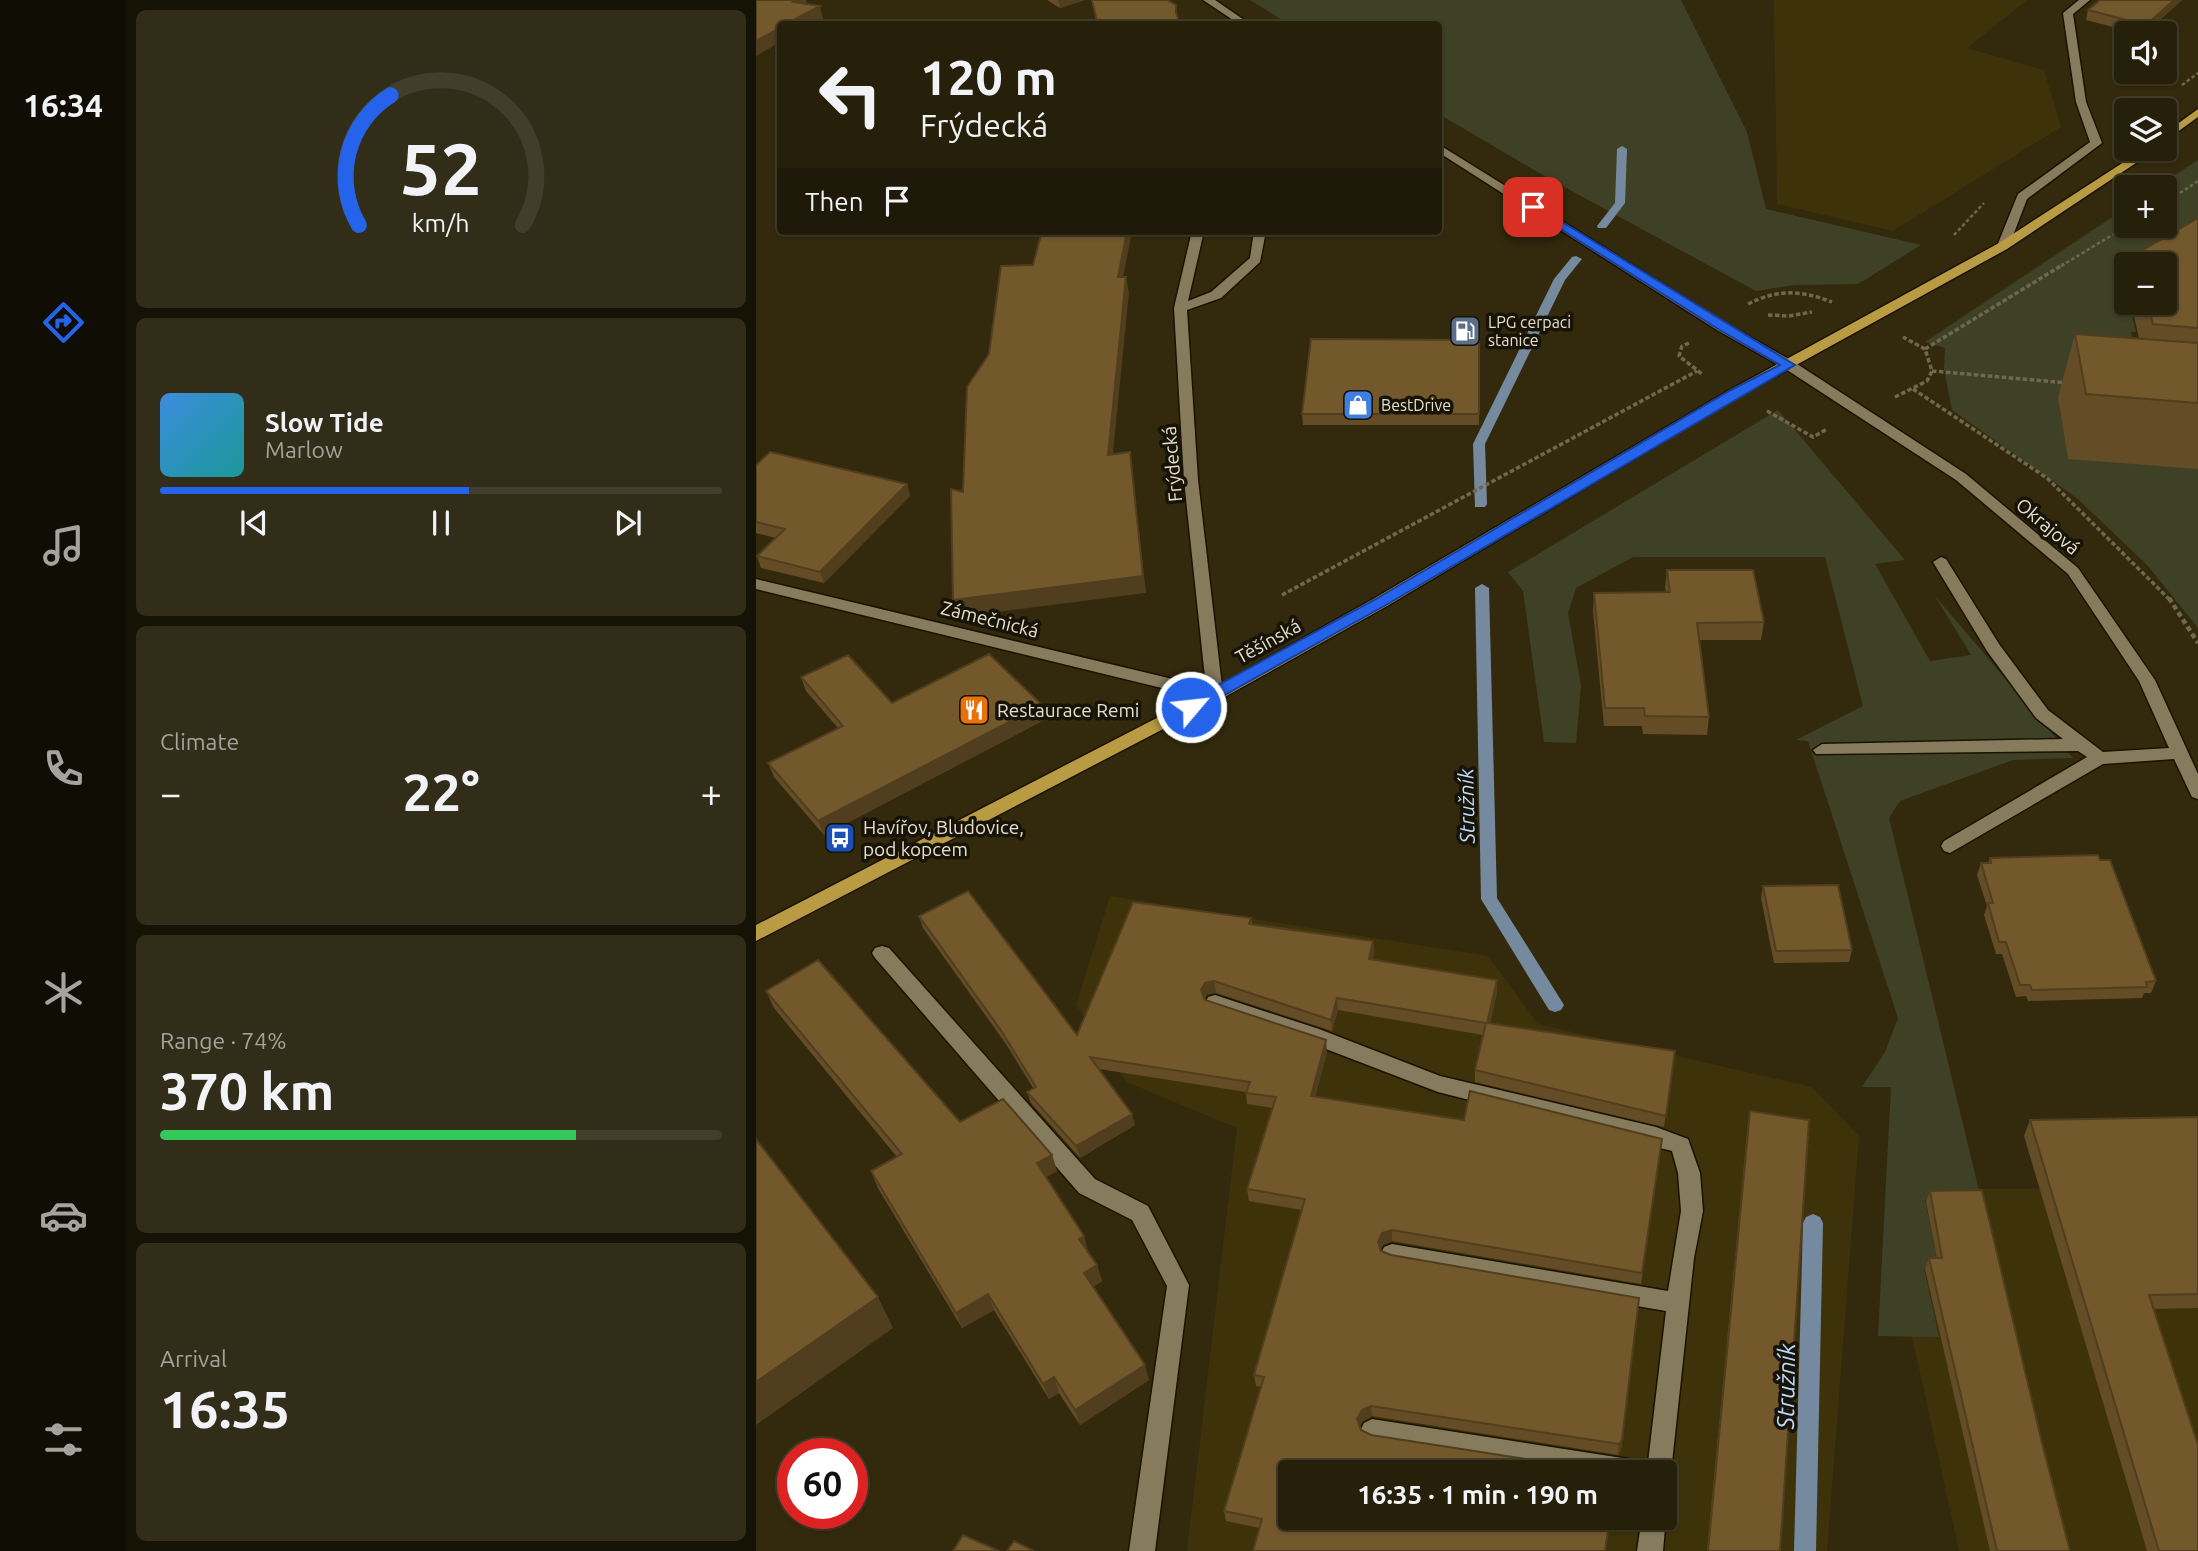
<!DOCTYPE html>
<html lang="en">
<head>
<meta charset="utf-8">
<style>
	body { margin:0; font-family:Ubuntu,sans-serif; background:#322d18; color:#f1f3f6; height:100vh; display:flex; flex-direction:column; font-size:26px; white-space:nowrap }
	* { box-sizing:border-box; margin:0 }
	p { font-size:23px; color:#a4a39c }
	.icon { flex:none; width:38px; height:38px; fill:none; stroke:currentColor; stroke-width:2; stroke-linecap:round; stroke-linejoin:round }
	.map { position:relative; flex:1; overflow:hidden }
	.drawer { display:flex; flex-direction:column; gap:10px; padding:10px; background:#151206; width:630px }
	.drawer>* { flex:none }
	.guide { position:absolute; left:21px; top:21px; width:665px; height:214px; border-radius:7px; box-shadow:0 2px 5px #0004,0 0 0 2px #423e2b; background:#26200a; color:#f1f3f6; overflow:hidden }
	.tools { position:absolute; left:1358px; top:21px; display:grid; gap:14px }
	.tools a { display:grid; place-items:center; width:63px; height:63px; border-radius:7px; background:#26200a; box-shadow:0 2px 5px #0004,0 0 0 2px #423e2b; font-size:35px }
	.speed { position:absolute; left:21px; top:1438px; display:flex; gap:14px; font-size:35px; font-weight:700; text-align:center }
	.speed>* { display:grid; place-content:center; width:91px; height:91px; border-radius:50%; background:#26200a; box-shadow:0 2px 5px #0004,0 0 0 2px #423e2b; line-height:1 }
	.speed .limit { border:10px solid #d22; background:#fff; color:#111 }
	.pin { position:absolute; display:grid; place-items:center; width:60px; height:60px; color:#fff; margin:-30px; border-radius:14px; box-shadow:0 4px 10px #0006 }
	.me { position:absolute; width:77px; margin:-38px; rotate:62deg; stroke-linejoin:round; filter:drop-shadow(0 0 5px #0008) }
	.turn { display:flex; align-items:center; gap:24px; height:147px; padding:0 28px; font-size:32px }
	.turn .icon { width:91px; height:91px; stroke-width:2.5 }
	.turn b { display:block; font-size:49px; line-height:60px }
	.then { display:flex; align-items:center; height:66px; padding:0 28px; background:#0003; gap:14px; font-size:26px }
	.big { font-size:52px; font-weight:600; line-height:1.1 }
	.drawer .card { flex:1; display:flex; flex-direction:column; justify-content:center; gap:10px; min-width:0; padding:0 24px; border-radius:10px; background:#322d18 }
	.drawer .dial { align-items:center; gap:0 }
	.dial svg { height:182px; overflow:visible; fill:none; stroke:#423e2b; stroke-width:7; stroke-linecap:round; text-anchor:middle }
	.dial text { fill:#f1f3f6; stroke:none }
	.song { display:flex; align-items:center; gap:21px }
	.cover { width:84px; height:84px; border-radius:10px; background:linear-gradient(135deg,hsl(210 70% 55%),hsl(180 70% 35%)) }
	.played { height:7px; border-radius:4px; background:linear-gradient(90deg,#2563eb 55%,#423e2b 55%) }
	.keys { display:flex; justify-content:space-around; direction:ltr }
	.heat { display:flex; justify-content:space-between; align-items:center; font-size:38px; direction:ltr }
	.charge { height:10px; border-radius:5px; background:linear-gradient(90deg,#34c759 74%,#423e2b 0) }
	.trip { position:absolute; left:522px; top:1460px; width:399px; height:70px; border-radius:7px; background:#26200a; box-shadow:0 2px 5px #0004,0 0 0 2px #423e2b; font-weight:600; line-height:70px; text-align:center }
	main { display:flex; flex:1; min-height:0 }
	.tab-bar { display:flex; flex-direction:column; width:126px; justify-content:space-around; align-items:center; background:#0f0d04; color:#a4a39c }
	.tab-bar .icon { width:49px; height:49px }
	.tab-bar .on { color:#2563eb }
	.tab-bar b { font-size:32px; color:#f1f3f6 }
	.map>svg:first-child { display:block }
	.built { fill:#3e320b; fill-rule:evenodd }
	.green { fill:#3f4126 }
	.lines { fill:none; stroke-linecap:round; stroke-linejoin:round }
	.stream { fill:#758a9e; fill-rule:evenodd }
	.minor-casing { stroke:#1b1200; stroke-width:3 }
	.major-casing { stroke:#1b1200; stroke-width:3 }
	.path-far2 { stroke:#6f674e; stroke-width:2.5; stroke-dasharray:3.5 2.5; stroke-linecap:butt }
	.path-far1 { stroke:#6f674e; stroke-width:3.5; stroke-dasharray:4.5 2.5; stroke-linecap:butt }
	.path { stroke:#6f674e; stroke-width:4.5; stroke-dasharray:5 3.5; stroke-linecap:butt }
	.minor { fill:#867c5d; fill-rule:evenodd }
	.major { fill:#b89b43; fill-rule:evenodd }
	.wall { fill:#634c26 }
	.shaded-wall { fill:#503e1f }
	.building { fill:#73582c; stroke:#503e1f; stroke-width:2 }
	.route { fill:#2563eb; stroke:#184099; stroke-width:2 }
	.labels { text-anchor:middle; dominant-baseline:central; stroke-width:7; stroke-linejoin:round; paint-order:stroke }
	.far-poi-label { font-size:16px; fill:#e4dfce; stroke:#171307; text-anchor:start }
	.street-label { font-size:19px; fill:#e4dfce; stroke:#171307 }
	.poi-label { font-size:19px; fill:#e4dfce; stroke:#171307; text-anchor:start }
	.water-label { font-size:21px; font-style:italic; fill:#bcdafe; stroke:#171307 }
	.near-water-label { font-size:24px; font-style:italic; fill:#bcdafe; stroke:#171307 }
</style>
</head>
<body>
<main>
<nav class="tab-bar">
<b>16:34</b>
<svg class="icon on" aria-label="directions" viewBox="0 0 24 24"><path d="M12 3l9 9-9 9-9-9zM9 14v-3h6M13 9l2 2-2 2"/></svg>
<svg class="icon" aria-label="music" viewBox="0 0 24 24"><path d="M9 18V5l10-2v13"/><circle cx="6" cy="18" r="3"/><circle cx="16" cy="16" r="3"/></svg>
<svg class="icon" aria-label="phone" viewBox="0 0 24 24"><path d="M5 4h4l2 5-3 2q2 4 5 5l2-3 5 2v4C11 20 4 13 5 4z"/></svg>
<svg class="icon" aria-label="climate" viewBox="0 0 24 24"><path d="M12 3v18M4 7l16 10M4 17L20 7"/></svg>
<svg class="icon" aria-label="car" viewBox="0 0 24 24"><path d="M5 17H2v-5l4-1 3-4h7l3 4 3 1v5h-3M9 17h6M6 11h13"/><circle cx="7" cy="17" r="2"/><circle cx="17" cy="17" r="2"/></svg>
<svg class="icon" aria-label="filters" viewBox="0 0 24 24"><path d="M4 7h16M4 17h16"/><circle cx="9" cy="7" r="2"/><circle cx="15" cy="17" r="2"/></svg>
</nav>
<section class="drawer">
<div class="card dial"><svg viewBox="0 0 100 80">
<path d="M14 69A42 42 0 1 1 86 69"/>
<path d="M14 69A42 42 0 0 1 28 12" stroke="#2563eb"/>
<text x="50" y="56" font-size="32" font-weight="700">52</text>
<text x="50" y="72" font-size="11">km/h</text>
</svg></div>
<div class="card">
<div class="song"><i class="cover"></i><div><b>Slow Tide</b><p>Marlow</p></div></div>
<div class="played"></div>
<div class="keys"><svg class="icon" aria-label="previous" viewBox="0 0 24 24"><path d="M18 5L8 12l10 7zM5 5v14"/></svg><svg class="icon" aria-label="pause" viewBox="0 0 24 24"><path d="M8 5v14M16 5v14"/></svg><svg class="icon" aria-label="next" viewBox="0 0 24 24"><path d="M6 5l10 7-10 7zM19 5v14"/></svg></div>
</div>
<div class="card"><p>Climate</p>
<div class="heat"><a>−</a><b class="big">22°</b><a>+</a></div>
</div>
<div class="card"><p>Range · 74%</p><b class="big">370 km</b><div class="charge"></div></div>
<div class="card"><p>Arrival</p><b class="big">16:35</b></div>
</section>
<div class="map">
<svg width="1442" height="1551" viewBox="0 0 1442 1551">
	<rect width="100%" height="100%" fill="#332a0d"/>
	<path class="built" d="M1018 0H1271L1211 48 1288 70 1305 127 1137 231 1021 204Z
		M354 896 732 956 782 1024 1056 1087 1103 1136 1071 1551H431L481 1128 370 1082 320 1005ZM534 1472H908V1517H534Z
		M1442 1187V1551H1203L1156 1336 1183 1337 1168 1267 1183 1266 1169 1200 1225 1199 1223 1189Z"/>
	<path class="green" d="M494 0H925L991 132 1010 209 1165 245 1102 284 1039 285 1000 291 790 177 683 114 682 24H533Z
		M1442 160V238L1404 264H1370V296H1367L1369 306 1374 307 1380 332H1375L1380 354 1442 359V628L1392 566 1322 499 1196 410 1188 369 1189 348 1169 342 1370 208V226H1409V187H1401Z
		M1022 410 1149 560 1119 564 1174 661 1215 655 1179 596 1317 758 1257 760 1144 801 1133 818 1225 1199 1169 1200 1183 1267 1168 1268 1183 1337 1122 1336 1135 1087H1106L1129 1052 1142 1018 1052 741 1040 740 1107 706 1069 557H877L820 588 812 613 825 686 820 743 788 742 767 591 752 572Z"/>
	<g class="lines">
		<path class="stream" d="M866 146 871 149 869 203 850 228H842L841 226 859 203 861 149Z
			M820 256 826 259 809 280 729 444 731 504 729 507H719L717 444 798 279 816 257Z
			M726 584 733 588 741 898 808 1005 805 1010 799 1012 793 1010 725 899 719 588Z
			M1057 1214 1064 1217 1067 1223 1060 1551H1038L1047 1223 1050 1217Z"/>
		<g class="minor-casing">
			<path id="minor" d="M447 0H459L494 24H483Z
				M1323 0H1334L1317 14 1330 102 1346 143 1271 199 1253 246 1251 249H1243L1241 246 1262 194 1334 142 1320 102 1307 13Z
				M682 144 971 324 1038 362 1210 474 1322 568 1399 680 1442 774V799L1436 797 1418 759 1347 764 1194 853 1188 851 1185 846 1188 841 1331 757 1322 751 1060 754 1057 750 1066 744 1307 739 1280 718 1231 651 1177 562 1185 557 1190 559 1243 644 1292 710 1347 752 1413 748 1383 681 1312 574 1200 480 1028 368 961 330 682 152Z
				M436 231H448L432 301 455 292 494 258 498 231H510L504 262 465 298 431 310 442 480 467 695 465 699 459 701 0 589V579L450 687 428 480 418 308Z
				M126 946 133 948 339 1179 392 1206 433 1285 399 1551H373L411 1286 376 1220 323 1193 119 958 116 953 119 948Z
				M459 995 563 1029 684 1076 900 1127 932 1139 944 1173 947 1211 938 1258 915 1472 912 1480 908 1482V1472H802L616 1443 608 1439 604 1431 608 1423 616 1419 879 1460 888 1464 891 1471 910 1311 636 1264 628 1261 625 1254 628 1247 636 1244 912 1291 925 1211 922 1173 916 1151 682 1092 549 1041 452 1009 449 1003 452 997Z
				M908 1512 910 1517 907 1551H881L886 1517H908Z"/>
		</g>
		<g class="major-casing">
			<path id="major" d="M1442 109V117L1409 141V133Z
				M1388 149H1401L1251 249 984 396 631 606 465 699 0 941V925L453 691 619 598 974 390 1243 243Z"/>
		</g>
		<path class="path-far2" d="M1426 85 1442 73
			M1409 203 1442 181
			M1198 235 1228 203
			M1305 266 1371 226"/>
		<path class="path-far1" d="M992 304C1022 289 1045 290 1076 302
			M1012 315 1033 316 1056 312
			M933 343 926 346 923 356 946 374
			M1169 349 1308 264
			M1176 371 1312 383
			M1157 389 1291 478 1414 600
			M1139 397 1171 381 1176 371 1169 349 1147 337
			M1011 411 1057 437 1071 429
			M526 595 941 371"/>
		<path class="path" d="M1413 598 1442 643"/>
		<use href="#minor" class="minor"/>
		<use href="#major" class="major"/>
	</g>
	<path class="wall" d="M291 0H329L304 8Z
		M1344 0H1426L1389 33H1381L1330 20 1332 10Z
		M1442 218V469L1312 459 1302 397 1319 334 1383 338 1375 303H1409V264H1377L1380 254Z
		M723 340V425H547L546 414Z
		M0 465 151 484 154 496 68 583 5 568 1 556 20 538 0 533Z
		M911 570 1008 622 1005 640H943L953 717 951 735 887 734 886 726H848L837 611 838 593 910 592 909 588Z
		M45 677 136 703 286 705 290 719 68 835 18 777 12 763 82 728 50 691Z
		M1234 858 1400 981 1395 993H1388L1386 998 1272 1001 1270 996 1260 997 1246 954H1240L1228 915 1231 906 1221 875 1225 863H1232Z
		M1007 886 1096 950 1093 962 1018 963 1005 898Z
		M163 916 321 1035 495 918 496 924 617 941 618 953 616 960 741 992 734 1024 919 1051 908 1127 719 1082V1070L727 1035 582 1010 576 1031 460 993 451 994 449 999 571 1052 559 1097 708 1120 906 1139 885 1284 636 1241 627 1245 624 1250 625 1251 635 1255 883 1298 865 1450 862 1455 616 1416 607 1421 503 1528 470 1521 468 1511 505 1387 500 1386 498 1375 546 1210 493 1201 491 1189 517 1108 491 1104 490 1092 343 1069 379 1125 324 1158 275 1103 271 1092 277 1088 250 1044 167 928Z
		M10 991 204 1122 296 1155 301 1171 290 1177 328 1236 332 1252 341 1265 346 1281 337 1287 393 1380 324 1425 303 1393 293 1399 238 1310 206 1328 122 1188 115 1171 141 1157 18 1008Z
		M994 1111 1024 1551H951L992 1123Z
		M1442 1117V1308L1398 1309 1442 1551H1391L1268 1136 1274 1120Z
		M1174 1191 1286 1443 1314 1551H1234L1169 1269 1173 1258H1181L1170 1202Z"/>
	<path class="shaded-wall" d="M40 0H50L52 7 37 2Z
		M302 0H329L304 8Z
		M1418 0H1426L1389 33H1388L1390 25Z
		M64 6 67 19 57 24H30Z
		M24 28V42L0 56V41Z
		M371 231H376L364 293 362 277Z
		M370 277 373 293 355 472 352 455Z
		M374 452 390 593 201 617 197 600Z
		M151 484 154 496 68 583 64 572Z
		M286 705 290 719 68 835 62 821Z
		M617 941 618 953 613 971V959Z
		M741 980V992L731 1035V1023Z
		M458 981 460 993 451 994 447 1002 445 990 449 983Z
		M581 998 582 1010 576 1031 575 1020Z
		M570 1040 571 1052 556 1108 555 1096Z
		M376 1114 379 1125 324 1158 320 1146Z
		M296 1155 301 1171 286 1179 281 1163Z
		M636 1230V1241L627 1245 623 1253 622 1242 626 1233Z
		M328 1236 332 1253 323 1239Z
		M341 1265 346 1281 333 1289 328 1273Z
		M232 1294 238 1310 206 1328 200 1313Z
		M122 1297 137 1328 0 1425V1382Z
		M389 1365 393 1380 324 1425 319 1410Z
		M298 1377 303 1393 293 1399 287 1384Z
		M615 1406 616 1416 607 1421 602 1430 601 1419 606 1410Z
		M866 1440 865 1450 862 1455 863 1444Z"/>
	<path class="building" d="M0 0H40L37 2 64 6 30 24H24V28L0 41Z
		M336 0H411L420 5V13L424 24H345L341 22Z
		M1344 0H1418L1390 25 1332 10Z
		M1442 218V328L1397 324 1391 303H1409V264H1382L1380 254Z
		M286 231H371L362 277H370L352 455 374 452 387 576 197 600 195 489 207 492 211 387 233 354 245 266 277 265Z
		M1319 334 1442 343V403L1330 394Z
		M555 339 723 340V414H546Z
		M14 452 151 484 64 572 1 556 29 529 0 522V465Z
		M911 570H997L1008 622 941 623 953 717 889 716 888 708H849L838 593 914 592Z
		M233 654 286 705 62 821 12 763 87 726 45 677 92 655 136 703Z
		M1342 855 1344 860H1354L1400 981 1390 982 1391 987 1276 990 1274 985H1264L1250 942H1243L1232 903H1237L1225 863H1235L1234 858Z
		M1082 885 1096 950 1020 951 1007 886Z
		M212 891 321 1035 377 902 495 918 493 924 617 941 613 959 741 980 731 1023 919 1051 910 1116 719 1070 730 1023 581 998 575 1020 458 981 449 983 445 990 449 1000 570 1040 555 1096 708 1120 714 1091 906 1139 886 1273 636 1230 626 1233 622 1242 625 1251 635 1255 883 1298 866 1440 863 1444 615 1406 606 1410 601 1419 605 1430 615 1435 802 1464H861L860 1472H534V1517H854L849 1551H497L506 1519 468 1511 508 1377 498 1375 549 1199 491 1189 520 1097 490 1093 494 1082 334 1057 376 1114 320 1146 271 1092 280 1087 246 1032 163 916Z
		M62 960 204 1122 247 1099 296 1155 281 1163 328 1236 323 1239 341 1265 328 1273 389 1365 319 1410 298 1377 287 1384 232 1294 200 1313 115 1171 146 1154 10 991Z
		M994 1111 1053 1120 1024 1551H952Z
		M1442 1117V1294L1393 1295 1442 1445V1551H1403L1274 1120Z
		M0 1139 122 1297 0 1382Z
		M1226 1190 1286 1443 1314 1551H1241L1173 1258H1186L1174 1191Z
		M207 1535 243 1551H197Z
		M258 1541 278 1551H251Z"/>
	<path class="route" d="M777 204 1039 365 630 605 440 711H429L427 707 429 703 620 599 975 390 1024 365 962 329 773 209V205Z"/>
	<defs>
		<g id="fuel-square" transform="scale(1.575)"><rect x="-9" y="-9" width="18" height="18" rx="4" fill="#5c6f8a" stroke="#171307"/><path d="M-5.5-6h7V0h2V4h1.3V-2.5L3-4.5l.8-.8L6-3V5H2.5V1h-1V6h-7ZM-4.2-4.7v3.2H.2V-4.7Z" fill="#fff"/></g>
		<g id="shop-square" transform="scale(1.575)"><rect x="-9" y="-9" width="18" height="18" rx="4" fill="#3f7fe0" stroke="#171307"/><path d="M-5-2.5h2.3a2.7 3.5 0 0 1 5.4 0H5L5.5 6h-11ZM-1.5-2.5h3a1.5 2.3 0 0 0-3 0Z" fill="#fff"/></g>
		<g id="restaurant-square" transform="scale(1.575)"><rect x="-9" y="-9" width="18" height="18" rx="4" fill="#e8710a" stroke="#171307"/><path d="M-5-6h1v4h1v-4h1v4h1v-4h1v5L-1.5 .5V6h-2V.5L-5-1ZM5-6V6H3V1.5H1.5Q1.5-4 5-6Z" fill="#fff"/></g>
		<g id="bus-square" transform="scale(1.575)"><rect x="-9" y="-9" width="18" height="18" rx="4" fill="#1a4fb4" stroke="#171307"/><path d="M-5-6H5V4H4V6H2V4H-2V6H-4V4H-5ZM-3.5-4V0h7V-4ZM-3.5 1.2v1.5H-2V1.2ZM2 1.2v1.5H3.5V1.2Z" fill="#fff"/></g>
	</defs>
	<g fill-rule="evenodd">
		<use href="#fuel-square" x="709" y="331"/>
		<use href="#shop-square" x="602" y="405"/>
		<use href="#restaurant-square" x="218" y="710"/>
		<use href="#bus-square" x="84" y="838"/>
	</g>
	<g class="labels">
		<g class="far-poi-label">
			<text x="732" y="322">LPG cerpaci<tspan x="732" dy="18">stanice</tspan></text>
			<text x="625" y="405">BestDrive</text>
		</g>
		<g class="street-label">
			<text transform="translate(416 464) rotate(-95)">Frýdecká</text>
			<text transform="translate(1292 526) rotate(40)">Okrajová</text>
			<text transform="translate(234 619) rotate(14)">Zámečnická</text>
			<text transform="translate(512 641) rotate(-29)">Těšínská</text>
		</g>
		<g class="poi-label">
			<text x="241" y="710">Restaurace Remi</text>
			<text x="107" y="827">Havířov, Bludovice,<tspan x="107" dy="22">pod kopcem</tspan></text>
		</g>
		<g class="water-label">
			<text transform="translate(710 806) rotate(-91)">Stružník</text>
		</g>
		<g class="near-water-label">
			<text transform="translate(1030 1386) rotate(-89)">Stružník</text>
		</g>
	</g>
</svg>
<div class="tools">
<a><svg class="icon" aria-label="sound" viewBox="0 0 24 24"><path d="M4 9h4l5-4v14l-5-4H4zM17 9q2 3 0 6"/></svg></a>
<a><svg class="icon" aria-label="layers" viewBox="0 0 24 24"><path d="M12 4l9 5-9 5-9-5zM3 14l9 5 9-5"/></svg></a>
<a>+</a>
<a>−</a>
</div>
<div class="speed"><div class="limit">60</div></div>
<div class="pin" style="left:777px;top:207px;background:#d93025"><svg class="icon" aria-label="arrive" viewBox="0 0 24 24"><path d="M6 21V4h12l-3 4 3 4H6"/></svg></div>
<svg class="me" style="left:435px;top:707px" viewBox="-20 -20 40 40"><circle r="17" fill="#2563eb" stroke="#fff" stroke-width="3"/><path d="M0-11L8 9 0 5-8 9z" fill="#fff"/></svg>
<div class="trip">16:35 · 1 min · 190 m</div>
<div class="guide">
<div class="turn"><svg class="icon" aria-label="left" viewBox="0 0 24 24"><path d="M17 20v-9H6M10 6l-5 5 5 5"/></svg><div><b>120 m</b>Frýdecká</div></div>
<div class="then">Then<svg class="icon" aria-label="arrive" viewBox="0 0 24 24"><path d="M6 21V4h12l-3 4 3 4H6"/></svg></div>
</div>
</div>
</main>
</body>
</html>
